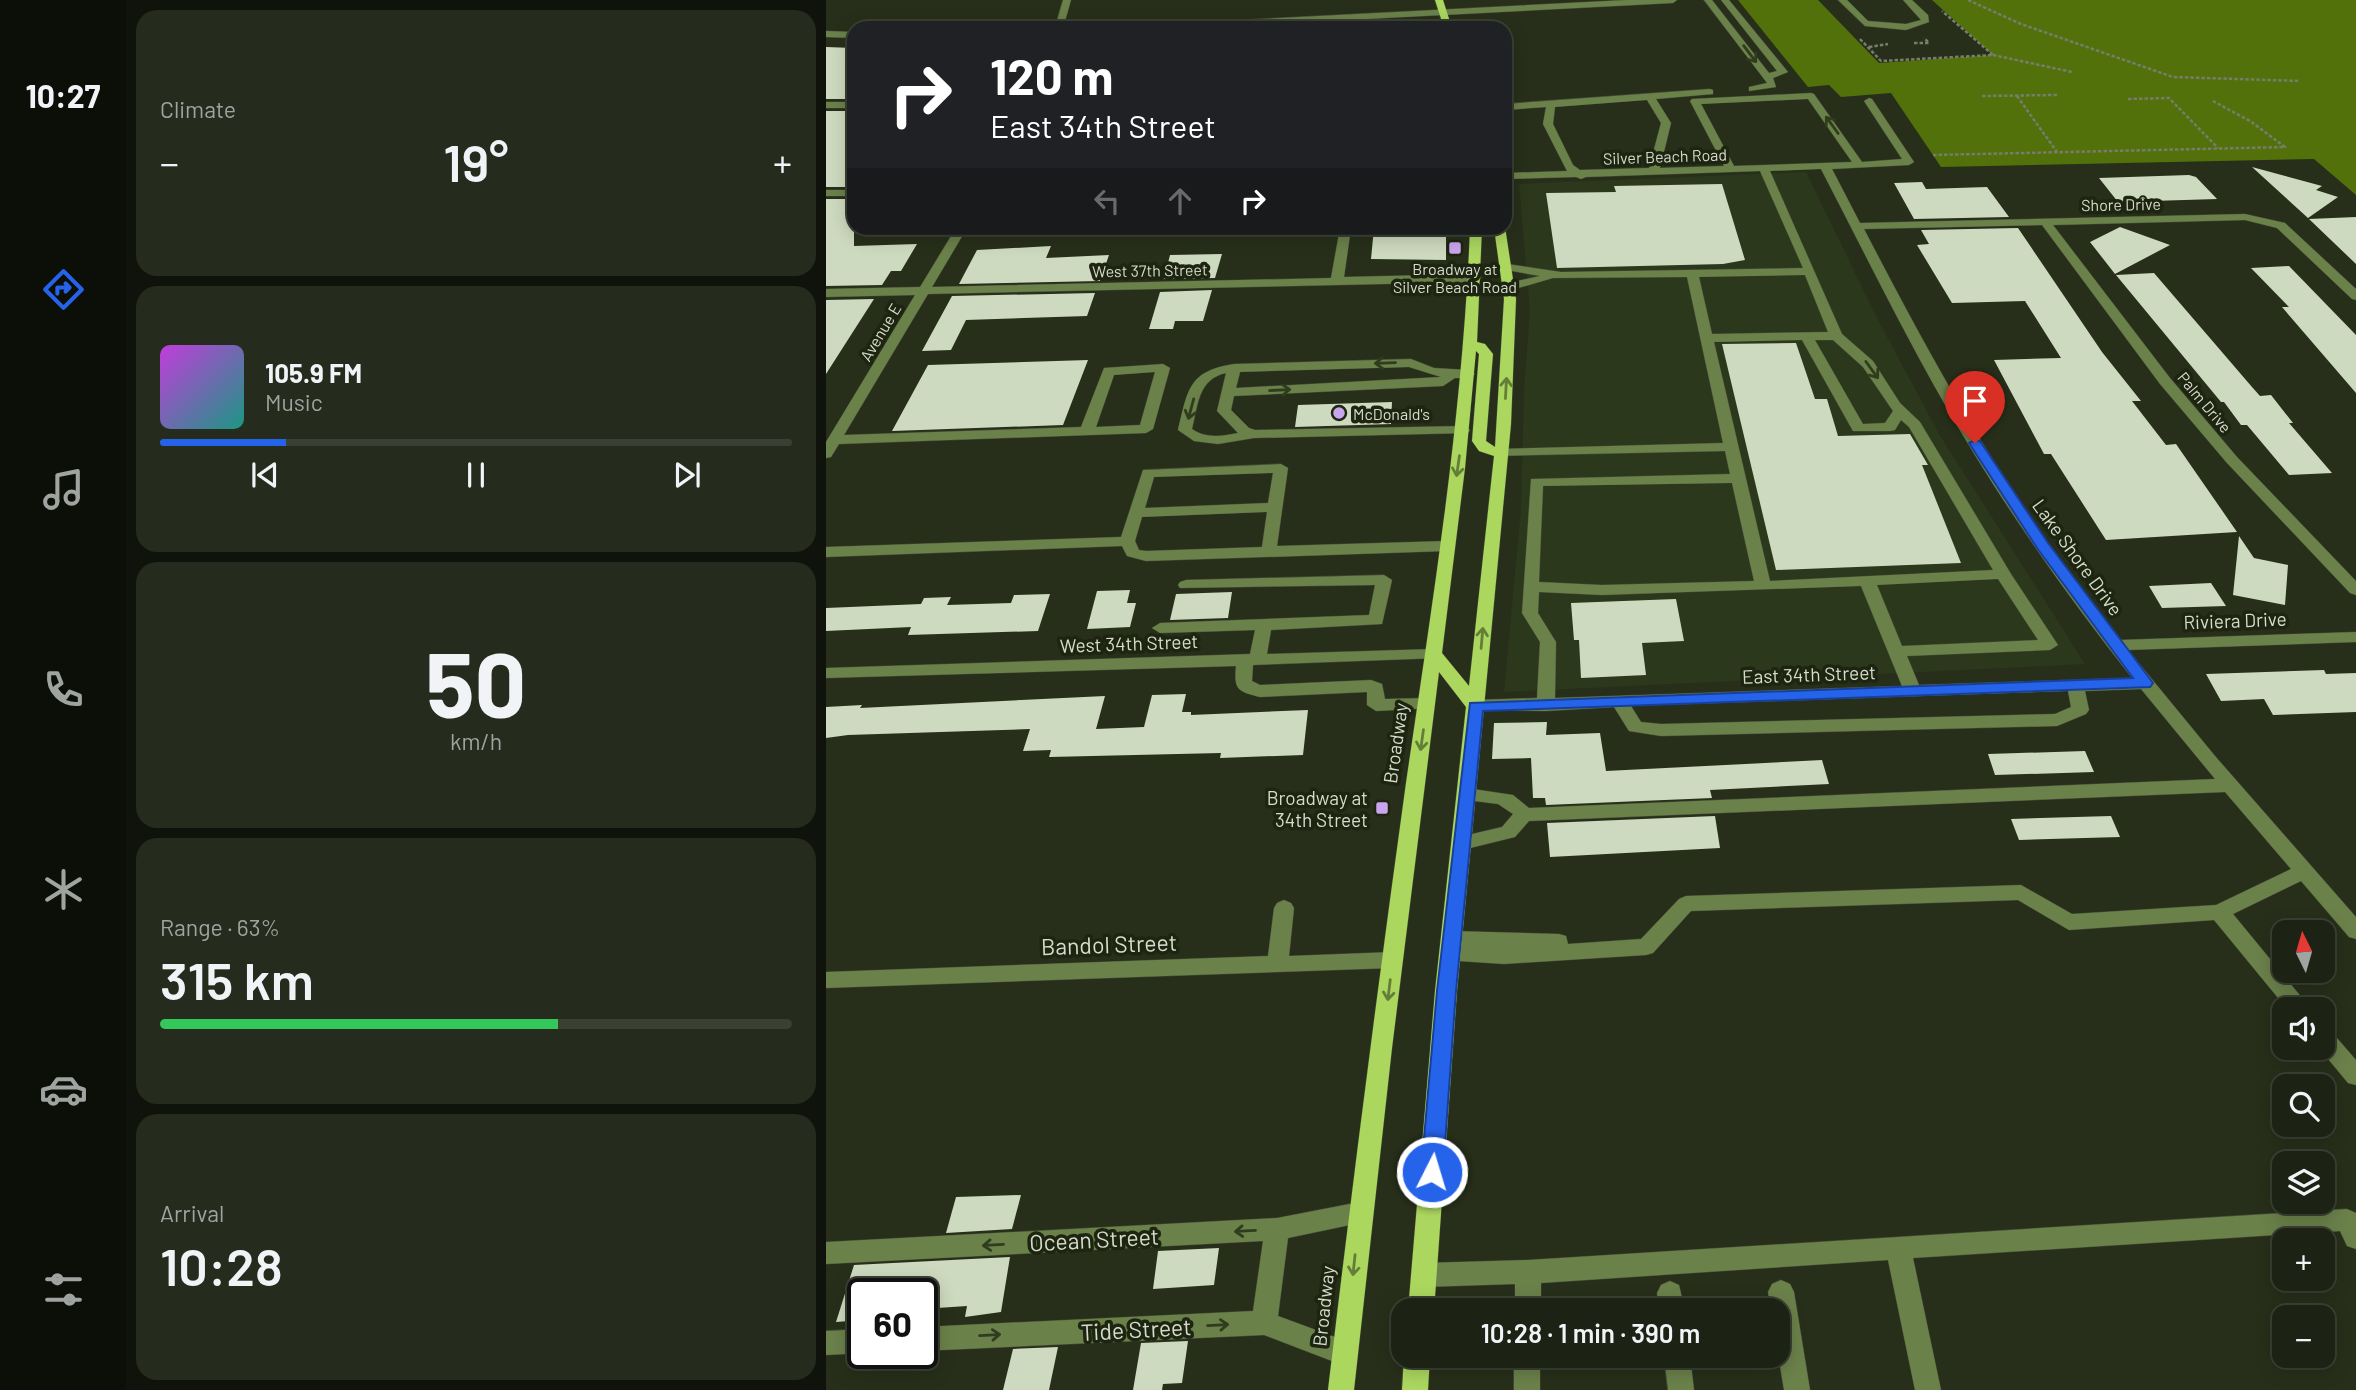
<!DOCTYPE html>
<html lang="en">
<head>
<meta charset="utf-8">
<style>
	body { margin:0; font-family:Barlow,sans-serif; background:#252b1d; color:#f1f3f6; height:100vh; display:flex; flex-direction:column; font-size:26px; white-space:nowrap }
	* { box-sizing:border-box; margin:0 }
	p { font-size:23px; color:#a0a4a0 }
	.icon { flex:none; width:38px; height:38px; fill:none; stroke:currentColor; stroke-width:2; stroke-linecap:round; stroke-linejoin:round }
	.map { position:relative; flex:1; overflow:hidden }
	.panel { display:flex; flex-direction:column; gap:10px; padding:10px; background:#10130b; width:700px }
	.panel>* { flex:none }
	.banner { position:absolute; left:21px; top:21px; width:665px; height:214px; border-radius:21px; box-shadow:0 4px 18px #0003,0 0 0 2px #3b4034; background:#202124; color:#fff; overflow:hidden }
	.needle { width:46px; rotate:355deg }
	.buttons { position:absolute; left:1446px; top:920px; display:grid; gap:14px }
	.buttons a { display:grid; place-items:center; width:63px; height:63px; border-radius:14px; background:#1d2314; box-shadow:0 4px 18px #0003,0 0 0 2px #3b4034; font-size:35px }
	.speed { position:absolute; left:21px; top:1278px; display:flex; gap:14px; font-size:35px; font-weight:700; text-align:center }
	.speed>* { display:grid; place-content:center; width:91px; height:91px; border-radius:50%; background:#1d2314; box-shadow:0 4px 18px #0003,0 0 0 2px #3b4034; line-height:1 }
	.speed .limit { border:4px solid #111; border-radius:10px; background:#fff; color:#111 }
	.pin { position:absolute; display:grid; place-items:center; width:60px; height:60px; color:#fff; margin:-72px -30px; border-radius:50% 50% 50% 0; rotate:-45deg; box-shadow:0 0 7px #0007 }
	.pin .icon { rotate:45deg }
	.me { position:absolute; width:77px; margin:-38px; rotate:5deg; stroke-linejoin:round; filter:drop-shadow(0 0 5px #0008) }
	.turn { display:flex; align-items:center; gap:24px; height:147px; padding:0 28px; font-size:32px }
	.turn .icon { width:91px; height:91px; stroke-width:2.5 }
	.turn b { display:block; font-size:49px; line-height:60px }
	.lanes { display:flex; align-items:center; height:66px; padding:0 28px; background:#0003; justify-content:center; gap:35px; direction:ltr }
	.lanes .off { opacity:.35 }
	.big { font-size:52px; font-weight:600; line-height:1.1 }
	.panel .widget { flex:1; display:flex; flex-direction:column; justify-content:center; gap:10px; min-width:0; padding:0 24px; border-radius:21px; background:#252b1d }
	.panel .dial { align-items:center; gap:0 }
	.dial b { font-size:91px; line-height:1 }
	.song { display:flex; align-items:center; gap:21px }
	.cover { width:84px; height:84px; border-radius:10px; background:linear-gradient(135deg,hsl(290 70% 55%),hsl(170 70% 35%)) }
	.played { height:7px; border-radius:4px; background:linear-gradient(90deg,#2563eb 20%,#3b4034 20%) }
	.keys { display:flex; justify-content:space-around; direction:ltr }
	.heat { display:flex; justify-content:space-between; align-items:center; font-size:38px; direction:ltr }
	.charge { height:10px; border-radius:5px; background:linear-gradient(90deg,#34c759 63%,#3b4034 0) }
	.trip { position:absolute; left:565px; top:1298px; width:399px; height:70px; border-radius:21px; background:#1d2314; box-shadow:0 4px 18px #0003,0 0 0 2px #3b4034; font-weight:600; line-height:70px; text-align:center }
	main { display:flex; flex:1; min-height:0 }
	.tabs { display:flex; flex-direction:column; width:126px; justify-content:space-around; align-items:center; background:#0c0e08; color:#a0a4a0 }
	.tabs .icon { width:49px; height:49px }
	.tabs .selected { color:#2563eb }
	.tabs b { font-size:32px; color:#f1f3f6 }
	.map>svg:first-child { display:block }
	.built { fill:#2c381b }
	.water { fill:#52710b }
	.building { fill:#cedabf }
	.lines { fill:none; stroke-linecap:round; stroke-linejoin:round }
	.minor-casing { stroke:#434b37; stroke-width:1 }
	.major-casing { stroke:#434b37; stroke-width:1 }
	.path { stroke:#767d6b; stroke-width:2.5; stroke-dasharray:3.5 2; stroke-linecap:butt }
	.minor { fill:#6b814a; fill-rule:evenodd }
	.major { fill:#abd75f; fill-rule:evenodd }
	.oneway { stroke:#303c1e }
	.oneway2 { stroke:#647e38 }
	.route { fill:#2563eb; stroke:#184099; stroke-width:2 }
	.poi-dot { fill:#c9a5ee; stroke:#1d2510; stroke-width:2.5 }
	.labels { text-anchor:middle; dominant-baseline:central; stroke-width:7; stroke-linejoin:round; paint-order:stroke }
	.far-street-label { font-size:16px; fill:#d5dbcd; stroke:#1d2510 }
	.far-poi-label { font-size:16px; fill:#d5dbcd; stroke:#1d2510 }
	.street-label { font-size:19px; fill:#d5dbcd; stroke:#1d2510 }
	.poi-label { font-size:19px; fill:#d5dbcd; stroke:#1d2510; text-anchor:end }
	.near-street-label { font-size:23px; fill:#d5dbcd; stroke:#1d2510 }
</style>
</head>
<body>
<main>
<nav class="tabs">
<b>10:27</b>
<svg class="icon selected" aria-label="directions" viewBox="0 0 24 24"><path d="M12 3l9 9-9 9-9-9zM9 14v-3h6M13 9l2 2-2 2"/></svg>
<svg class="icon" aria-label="music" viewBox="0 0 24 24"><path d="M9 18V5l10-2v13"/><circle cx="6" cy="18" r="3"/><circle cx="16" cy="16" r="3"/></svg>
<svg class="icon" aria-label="phone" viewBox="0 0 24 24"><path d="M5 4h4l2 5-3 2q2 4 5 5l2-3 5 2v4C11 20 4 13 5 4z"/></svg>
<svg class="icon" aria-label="climate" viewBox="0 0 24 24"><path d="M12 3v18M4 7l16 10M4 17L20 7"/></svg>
<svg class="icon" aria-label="car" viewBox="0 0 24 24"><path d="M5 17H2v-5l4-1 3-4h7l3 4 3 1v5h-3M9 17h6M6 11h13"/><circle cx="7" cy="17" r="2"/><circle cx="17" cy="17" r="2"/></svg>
<svg class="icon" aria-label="filters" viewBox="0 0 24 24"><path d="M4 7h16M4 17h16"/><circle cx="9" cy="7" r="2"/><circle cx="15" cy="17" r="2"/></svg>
</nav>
<section class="panel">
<div class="widget"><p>Climate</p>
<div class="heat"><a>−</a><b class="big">19°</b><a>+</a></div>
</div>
<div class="widget">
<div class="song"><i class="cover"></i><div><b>105.9 FM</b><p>Music</p></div></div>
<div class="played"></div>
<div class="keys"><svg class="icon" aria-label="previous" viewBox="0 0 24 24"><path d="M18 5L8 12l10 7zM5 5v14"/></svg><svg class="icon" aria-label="pause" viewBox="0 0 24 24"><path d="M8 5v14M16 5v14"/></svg><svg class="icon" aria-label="next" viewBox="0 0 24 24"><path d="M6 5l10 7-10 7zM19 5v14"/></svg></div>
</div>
<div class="widget dial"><b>50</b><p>km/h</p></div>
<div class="widget"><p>Range · 63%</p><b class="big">315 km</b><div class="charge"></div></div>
<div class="widget"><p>Arrival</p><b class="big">10:28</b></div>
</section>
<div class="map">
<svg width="1530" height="1390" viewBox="0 0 1530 1390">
	<rect width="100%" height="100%" fill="#272f1a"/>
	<path class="built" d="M980 172 1051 318 1113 434 1259 664 678 692 695 510 698 392 704 310 693 184Z"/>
	<path class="water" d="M912 0H992L1053 63 1167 55 1106 0H1530V195L1488 159 1115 167 1065 93 1015 97 1003 85 982 87Z"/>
	<path class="building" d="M0 47 28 48V99H0Z
		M0 111H28V187H0Z
		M1426 167 1496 186 1490 190 1512 197 1482 218Z
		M1363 175 1370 177 1391 199 1292 202 1273 178Z
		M1096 182 1100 189 1161 187 1183 217 1088 219 1068 183Z
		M896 184 919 260 897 264 731 268 720 193 790 192 788 186Z
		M0 199H28V246L91 244 75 271H65L56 285 0 286Z
		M1530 217V264L1483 219Z
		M1294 227 1344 245 1289 274 1264 242Z
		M548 228H620V260L545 259Z
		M1192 228 1276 352 1315 401H1306L1340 445 1350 444 1411 532 1280 540 1225 454H1218L1168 360 1235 358 1199 301 1126 303 1091 245 1103 244 1095 230Z
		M225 246 220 258 283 255 274 281 133 284 151 250Z
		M396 254 389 278 338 279 344 255Z
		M1463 266 1530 335V393L1456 307H1463L1425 268Z
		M1328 273 1426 387 1434 396 1445 395 1467 423H1463L1506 473 1463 475 1421 425H1415L1398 402H1395L1290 275Z
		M386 290 377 321H349L347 329H323L334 292Z
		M269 293 261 316 140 320 125 350 96 351 126 296Z
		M48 299 0 374V300Z
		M970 343 989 399H1001L1012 436 1084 434 1102 465H1096L1135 563 950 570 896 344Z
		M262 360 237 425 66 431 102 365Z
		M566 402 565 424 469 427 472 405Z
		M1413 536 1428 558 1462 565 1459 605 1407 595Z
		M1385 583 1400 606 1336 608 1323 586Z
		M304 590 301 603H310L304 627 261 629 271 591Z
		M406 592 402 618 344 620 350 594Z
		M224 594 212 631 82 635 85 627 0 631V608L95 604 98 598 125 597 121 605 185 603 188 595Z
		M850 599 858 641 816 643 820 675 755 678 753 640H748L745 603Z
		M1498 670 1500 674 1530 673V712L1447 715 1438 699 1395 701 1380 674Z
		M360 694 356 712H365V715L482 710 477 755 394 758 395 753 223 757 225 750 197 751 204 729 22 735 0 738V707L36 705 34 708 279 696 270 729 318 727 326 695Z
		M721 722 720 735 774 733 780 771 996 760 1003 784 884 790 886 798 720 805 719 798H707L705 758 666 759 668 723Z
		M1259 751 1268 772 1169 775 1162 754Z
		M889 816 894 848 724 857 721 823Z
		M1285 816 1294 837 1193 840 1185 819Z
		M195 1195 186 1229 120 1233 130 1197Z
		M393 1248 388 1285 327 1289 332 1251Z
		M184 1257 175 1312 139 1317 141 1306 96 1309V1293H37V1320L10 1322 28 1265Z
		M362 1341 356 1383 337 1384 336 1390H307L315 1343Z
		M232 1347 223 1390H177L187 1349Z"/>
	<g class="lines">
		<g class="minor-casing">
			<path id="minor" d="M237 0H245L237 28H229Z
				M800 0H851L847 3 368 28H315L319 25Z
				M878 0H886L943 73 951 71 895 0H903L962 72 947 78 950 87 923 91V87L941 83Z
				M1012 0H1021L1042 21 1080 24 1095 20 1077 0H1086L1102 15 1103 22 1080 30 1039 26Z
				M0 31 28 32V38L0 37Z
				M884 89 887 90V94L830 99 845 123 834 168 898 166 864 101 866 99 985 93 988 94 1036 162 1076 159 1038 101 1043 98 1046 99 1088 162 1083 165 1006 169 1034 223 1419 214 1459 223 1530 289V300L1526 299 1451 228 1419 220 1227 225 1344 378 1411 457 1530 581V595L1524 593 1401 463 1334 384 1216 225 1038 229C1078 306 1119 383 1165 457 1204 521 1249 580 1294 640L1530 632V642L1302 650 1389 756 1530 917V939L1523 937 1475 881 1407 914 1486 1010H1462L1388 920 1243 930 1192 900 865 911 827 953 820 955 678 964 618 960 615 954 618 948 624 946 619 945 616 939 619 933 626 931 733 934 740 936 742 944 815 939 853 899 860 896 1195 885 1246 914 1390 905 1465 869 1399 792 703 821 689 837 636 850 629 848 626 843 629 838 676 827 687 814 672 804 633 799 631 794 633 789 640 788 687 795 703 808 1389 779 1315 689 1259 691 1263 710 1260 714 1231 726 835 736 803 731 788 707 720 711 643 710 640 706 649 700 711 698 714 642 696 613 705 479 904 474 899 451 669 456V450L674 449 897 443 861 277 727 278 682 291 678 290V284L714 276 675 269V263L735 272 977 268 934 171 760 177 755 179 750 177 679 179V173L741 171 717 124 720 107 679 110V104ZM982 99 1026 162 908 166 875 104ZM821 100 835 123 823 168 754 170 747 165 727 124 729 107ZM995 169C1046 267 1094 367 1152 460 1199 536 1251 608 1306 678L1093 685 1081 656 1224 650 1232 645 1185 574 1094 422 1074 403 1047 361 1016 334 944 171ZM979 275 1002 332 886 334 873 277ZM976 340 1027 431H1064L1069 430 1075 420 1083 427 1167 570 944 581 888 342ZM989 340H1007L1037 367 1067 411 1059 423 1037 424ZM906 483 928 581 776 585 713 582 717 486ZM1172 579 1212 640 1076 646 1051 585ZM1035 586 1076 686 729 698 730 642 712 613 713 592 776 595ZM1242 691 1245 707 1229 714 835 724 815 722 805 706Z
				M0 102H28V108H0Z
				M0 190H28V196H0Z
				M130 228H141L106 287 505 278 514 228H525L518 277 649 274 655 278 649 282 102 294 18 435 255 427 278 368 337 364 344 368 327 429 320 433 13 444 5 457 0 458V442L89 295 0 297V289L94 287ZM329 372 314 425 270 427 288 375Z
				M585 359 608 368 642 370 649 374 642 378H629L617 386 408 396 405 410 423 428 429 430 637 426 644 430 642 433 428 438 392 444 368 441 352 430C362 390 362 371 408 364ZM583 367 615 377 410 388 414 372ZM400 373 391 411 412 433C397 436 380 439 366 429 372 405 372 379 400 373Z
				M455 464 462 468 451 546 621 541 629 546 621 551 320 561 301 556 296 546 0 557V547L295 537 317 470ZM447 473 442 503 319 508 328 477ZM441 512 436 547 320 551 313 550 309 541 316 517Z
				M558 575 566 580 556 624 445 630 441 654 608 649 614 650 616 654 614 658 427 665 426 681 434 685 545 680 556 684 559 699 600 698 609 704 606 708 550 711 541 705V692L434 697C411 691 408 690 410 666L0 678V668L424 654 429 630 334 633 326 628 334 623 543 615 549 585 354 588 352 585 354 582 360 580Z
				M458 900 465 903 468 908 463 956 567 952 574 954 577 960 574 966 567 968 0 988V972L442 956 448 908 451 903Z
				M1496 1027 1504 1030 1530 1060V1085L1522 1083 1493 1048H1496Z
				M534 1202 543 1205 546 1213 543 1221 462 1238 452 1316 528 1344 532 1353 528 1362 519 1366 438 1335 96 1351V1327L427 1311 437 1241 0 1264V1242L451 1218Z
				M1521 1209 1530 1213V1249L1521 1246 1514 1231 1087 1258 1115 1390H1089L1062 1260 715 1283V1311H689V1284L598 1287 589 1283 585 1275 589 1267 598 1263 702 1260Z
				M955 1280 964 1284 968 1292 984 1390H958L952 1354V1311H945L942 1292 946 1284Z
				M844 1281 853 1285 859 1311H833L831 1293 835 1285Z
				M37 1329 39 1353 0 1355V1331Z
				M688 1356H714V1390H688Z
				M838 1356H864L868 1390H842Z"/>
		</g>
		<g class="major-casing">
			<path id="major" d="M609 0H617L626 28H618Z
				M679 227 690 299 685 424 631 991 608 1311H582L609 991 640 707 613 672 566 1048 528 1390H502C526 1187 552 985 580 783 607 598 637 415 644 228H656L651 342 659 344 667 354 660 441 669 447 678 299 668 228ZM650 351 653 354 646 441 653 451 668 456 643 686 616 653 639 468Z
				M578 1356H604L602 1390H576Z"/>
		</g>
		<path class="path" d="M1142 0 1195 24 1347 77 1474 81
			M1034 39 1055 61 1167 55 1116 11
			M1088 43H1103L1098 38
			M1043 47 1062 44
			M1167 55 1246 72
			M1156 96 1231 95
			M1191 96 1231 152
			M1302 99 1343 98 1392 148
			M1107 155 1459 147 1424 121 1387 101"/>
		<use href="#minor" class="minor"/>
		<use href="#major" class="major"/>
	</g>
	<defs><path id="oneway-shaft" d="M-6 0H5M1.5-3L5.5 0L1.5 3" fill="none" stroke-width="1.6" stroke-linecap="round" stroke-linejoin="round" transform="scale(1.75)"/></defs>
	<g class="oneway">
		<use href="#oneway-shaft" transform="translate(924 54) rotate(53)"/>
		<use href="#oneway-shaft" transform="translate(1006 125) rotate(-126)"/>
		<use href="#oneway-shaft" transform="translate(559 363) rotate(178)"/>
		<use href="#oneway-shaft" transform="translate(1046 370) rotate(54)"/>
		<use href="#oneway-shaft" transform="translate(454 390) rotate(-3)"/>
		<use href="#oneway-shaft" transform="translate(365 409) rotate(105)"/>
		<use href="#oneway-shaft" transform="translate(419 1231) rotate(177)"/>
		<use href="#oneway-shaft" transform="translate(167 1245) rotate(177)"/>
		<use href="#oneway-shaft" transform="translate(392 1325) rotate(-3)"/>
		<use href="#oneway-shaft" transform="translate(164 1335) rotate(-3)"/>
	</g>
	<g class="oneway2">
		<use href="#oneway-shaft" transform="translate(680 388) rotate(-87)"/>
		<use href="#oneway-shaft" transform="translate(632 466) rotate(98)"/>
		<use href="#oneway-shaft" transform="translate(656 638) rotate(-85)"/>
		<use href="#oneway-shaft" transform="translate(596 740) rotate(98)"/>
		<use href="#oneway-shaft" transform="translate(563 990) rotate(97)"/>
		<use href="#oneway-shaft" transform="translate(528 1265) rotate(96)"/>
	</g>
	<path class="route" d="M1149 440 1154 441 1222 543 1327 683 1324 687 657 711 630 991 617 1172 613 1178 606 1181 598 1178 595 1172 611 991 644 703 1307 678 1211 548 1143 443Z"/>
	<g class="poi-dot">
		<rect x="622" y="241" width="14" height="14" rx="3.5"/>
		<circle cx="513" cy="413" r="7"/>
		<rect x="549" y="801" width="14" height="14" rx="3.5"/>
	</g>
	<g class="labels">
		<g class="far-street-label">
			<text transform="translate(839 156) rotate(-2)">Silver Beach Road</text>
			<text transform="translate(1295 204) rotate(-1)">Shore Drive</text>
			<text transform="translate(324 270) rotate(-1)">West 37th Street</text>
			<text transform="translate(54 332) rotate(-59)">Avenue E</text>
			<text transform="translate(1379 402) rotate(50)">Palm Drive</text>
		</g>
		<g class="far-poi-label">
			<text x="629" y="268">Broadway at<tspan x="629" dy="18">Silver Beach Road</tspan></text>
			<text x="527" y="413" text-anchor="start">McDonald's</text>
		</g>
		<g class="street-label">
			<text transform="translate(1252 557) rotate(54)">Lake Shore Drive</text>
			<text transform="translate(1409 620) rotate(-2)">Riviera Drive</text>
			<text transform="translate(303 643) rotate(-2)">West 34th Street</text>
			<text transform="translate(983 674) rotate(-2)">East 34th Street</text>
			<text transform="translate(569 743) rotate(-82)">Broadway</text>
			<text transform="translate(497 1306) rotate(-84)">Broadway</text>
		</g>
		<g class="poi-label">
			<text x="542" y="797">Broadway at<tspan x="542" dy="22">34th Street</tspan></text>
		</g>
		<g class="near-street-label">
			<text transform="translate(283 944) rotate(-2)">Bandol Street</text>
			<text transform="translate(268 1239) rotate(-3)">Ocean Street</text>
			<text transform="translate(310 1329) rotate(-3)">Tide Street</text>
		</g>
	</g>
</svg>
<div class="buttons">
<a><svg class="needle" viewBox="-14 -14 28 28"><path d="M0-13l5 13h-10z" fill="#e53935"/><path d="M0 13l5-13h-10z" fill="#a0a4a0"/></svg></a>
<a><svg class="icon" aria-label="sound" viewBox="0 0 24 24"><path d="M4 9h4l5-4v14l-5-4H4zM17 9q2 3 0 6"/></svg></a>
<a><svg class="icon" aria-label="search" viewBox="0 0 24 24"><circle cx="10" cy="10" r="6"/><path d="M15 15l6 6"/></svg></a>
<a><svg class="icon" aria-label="layers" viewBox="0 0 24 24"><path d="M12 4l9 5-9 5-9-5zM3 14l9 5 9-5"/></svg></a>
<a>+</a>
<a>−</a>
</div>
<div class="speed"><div class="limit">60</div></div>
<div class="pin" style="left:1149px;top:443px;background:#d93025"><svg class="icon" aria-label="arrive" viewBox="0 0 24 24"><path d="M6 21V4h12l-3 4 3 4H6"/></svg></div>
<svg class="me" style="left:606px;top:1172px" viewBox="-20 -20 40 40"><circle r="17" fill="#2563eb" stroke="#fff" stroke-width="3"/><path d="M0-11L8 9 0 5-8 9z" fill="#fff"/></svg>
<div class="trip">10:28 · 1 min · 390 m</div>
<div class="banner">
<div class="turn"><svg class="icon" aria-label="right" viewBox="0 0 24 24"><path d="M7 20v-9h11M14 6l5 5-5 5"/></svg><div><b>120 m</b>East 34th Street</div></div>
<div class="lanes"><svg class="icon off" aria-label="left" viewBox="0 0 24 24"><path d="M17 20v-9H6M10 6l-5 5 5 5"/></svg><svg class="icon off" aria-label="ahead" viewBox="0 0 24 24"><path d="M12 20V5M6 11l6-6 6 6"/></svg><svg class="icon" aria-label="right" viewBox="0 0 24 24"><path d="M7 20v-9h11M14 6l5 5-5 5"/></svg></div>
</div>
</div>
</main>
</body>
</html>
